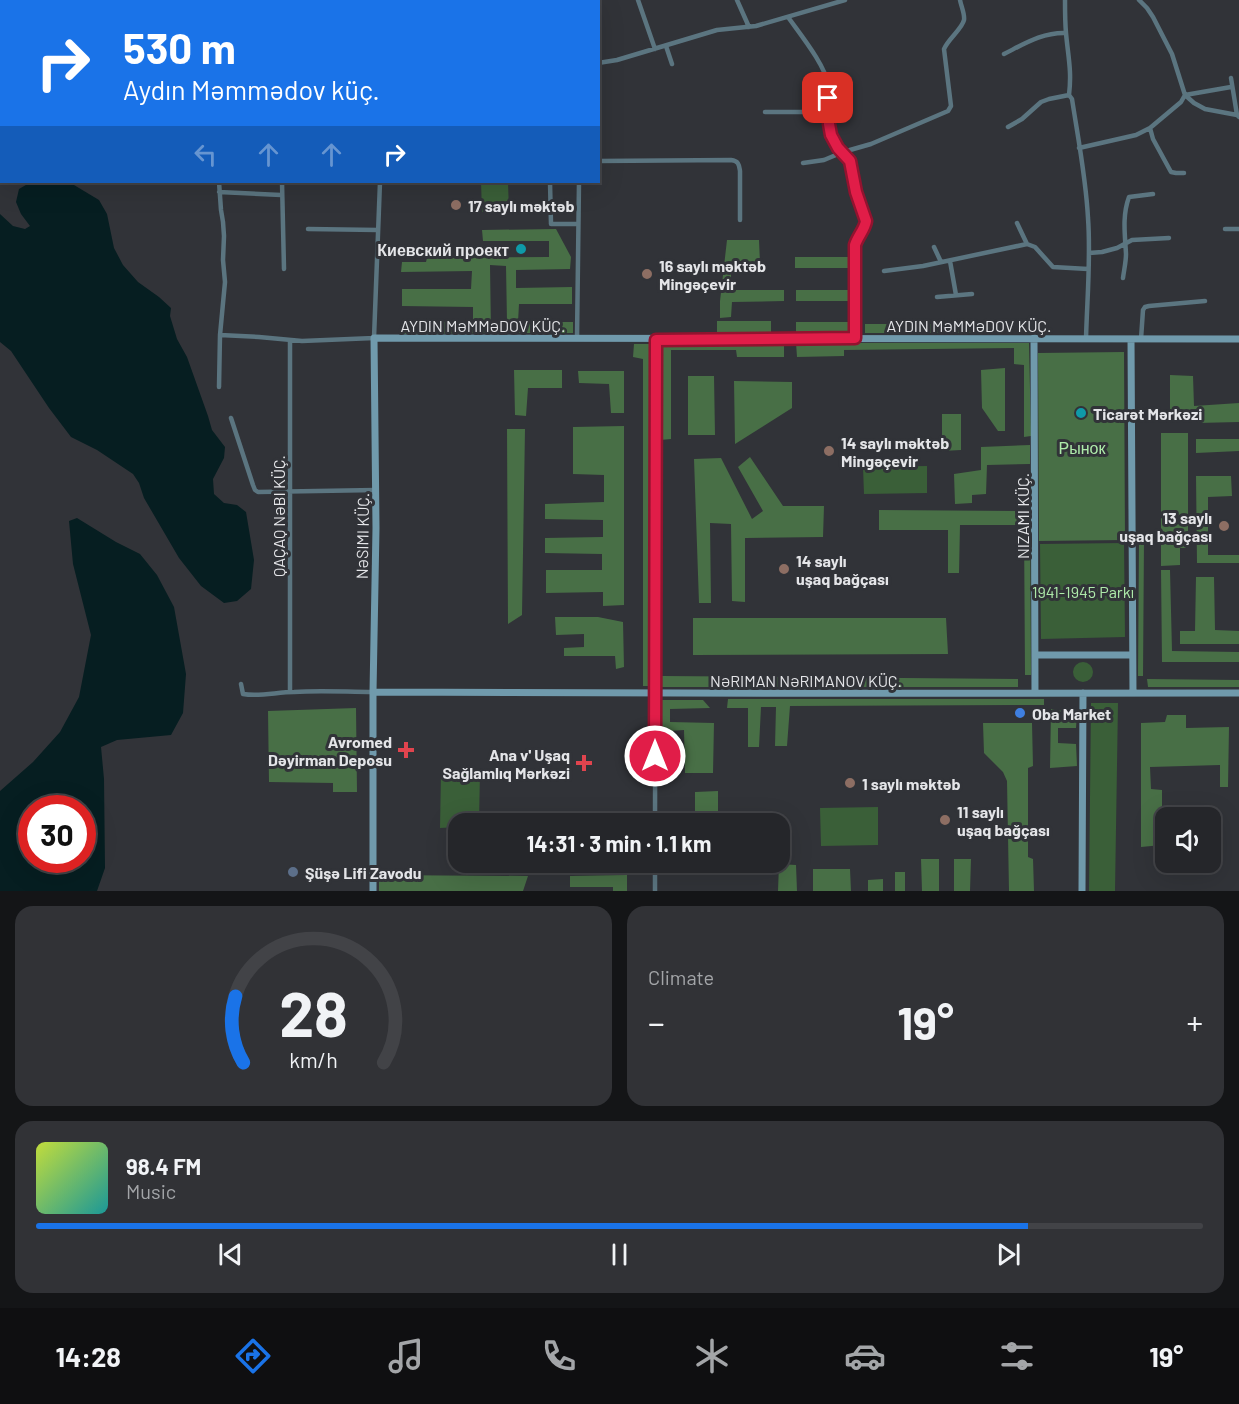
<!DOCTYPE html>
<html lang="en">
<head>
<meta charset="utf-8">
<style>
	body { margin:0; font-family:Barlow,sans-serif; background:#313236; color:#f1f3f6; height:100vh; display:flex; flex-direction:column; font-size:22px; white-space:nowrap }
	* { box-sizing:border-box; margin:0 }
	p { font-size:20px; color:#a3a5a8 }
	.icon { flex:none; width:33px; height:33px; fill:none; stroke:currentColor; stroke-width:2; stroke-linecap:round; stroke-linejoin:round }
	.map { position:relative; height:891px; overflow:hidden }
	.drawer { display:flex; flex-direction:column; gap:15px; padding:15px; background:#141517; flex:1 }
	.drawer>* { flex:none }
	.top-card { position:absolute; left:0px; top:0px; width:600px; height:183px; box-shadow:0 6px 24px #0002,0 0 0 2px #424347; background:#1a73e8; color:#fff; overflow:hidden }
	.controls { position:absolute; left:1155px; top:807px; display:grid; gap:12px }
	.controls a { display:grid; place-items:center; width:66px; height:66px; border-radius:12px; background:#25262a; box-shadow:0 6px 24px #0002,0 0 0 2px #424347; font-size:30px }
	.speed { position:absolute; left:18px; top:795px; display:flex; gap:12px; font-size:30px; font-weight:700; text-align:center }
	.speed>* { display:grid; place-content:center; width:78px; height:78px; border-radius:50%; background:#25262a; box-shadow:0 6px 24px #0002,0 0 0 2px #424347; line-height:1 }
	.speed .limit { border:9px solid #d22; background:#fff; color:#111 }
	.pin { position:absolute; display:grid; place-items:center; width:51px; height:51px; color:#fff; margin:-26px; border-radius:12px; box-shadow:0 3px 9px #0006 }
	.me { position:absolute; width:66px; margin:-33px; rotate:0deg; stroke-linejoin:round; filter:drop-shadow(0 0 4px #0008) }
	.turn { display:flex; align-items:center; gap:21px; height:126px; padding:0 24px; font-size:27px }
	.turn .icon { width:78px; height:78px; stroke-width:2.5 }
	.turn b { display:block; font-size:42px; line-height:51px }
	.lanes { display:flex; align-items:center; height:57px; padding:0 24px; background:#0003; justify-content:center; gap:30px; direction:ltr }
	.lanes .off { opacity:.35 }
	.big { font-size:45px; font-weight:700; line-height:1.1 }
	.drawer .card { flex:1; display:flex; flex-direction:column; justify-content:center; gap:9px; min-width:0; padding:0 21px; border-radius:18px; background:#313236 }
	.drawer .dial { align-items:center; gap:0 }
	.dial svg { height:156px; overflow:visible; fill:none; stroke:#424347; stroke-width:7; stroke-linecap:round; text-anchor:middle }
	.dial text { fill:#f1f3f6; stroke:none }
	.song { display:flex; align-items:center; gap:18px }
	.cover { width:72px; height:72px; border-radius:9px; background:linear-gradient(135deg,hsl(70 70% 55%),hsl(180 70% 35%)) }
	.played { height:6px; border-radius:3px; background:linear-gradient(90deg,#1a73e8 85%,#424347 85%) }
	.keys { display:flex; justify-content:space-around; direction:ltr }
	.heat { display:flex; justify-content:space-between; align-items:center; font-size:33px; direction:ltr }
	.drawer .tiles { flex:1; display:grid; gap:15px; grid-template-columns:1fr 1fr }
	.card:last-child { grid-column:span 2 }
	.trip { position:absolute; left:448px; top:813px; width:342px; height:60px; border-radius:18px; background:#25262a; box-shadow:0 6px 24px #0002,0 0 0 2px #424347; font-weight:700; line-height:60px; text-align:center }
	.menu { display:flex; height:96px; justify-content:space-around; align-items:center; background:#0f0f11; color:#a3a5a8 }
	.menu .icon { width:42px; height:42px }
	.menu .current { color:#1a73e8 }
	.menu b { font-size:27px; color:#f1f3f6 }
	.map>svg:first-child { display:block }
	.green { fill:#3a5f38 }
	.forest { fill:#486f46 }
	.water { fill:#061e21; fill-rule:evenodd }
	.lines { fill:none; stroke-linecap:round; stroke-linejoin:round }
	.street { stroke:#5b7580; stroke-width:4.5 }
	.secondary { stroke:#709aac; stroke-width:7 }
	.route-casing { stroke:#92132f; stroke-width:15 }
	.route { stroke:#e11d48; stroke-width:10 }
	.education-dot { fill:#8d6e63; stroke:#313338; stroke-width:2 }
	.culture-dot { fill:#0f9aa8; stroke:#313338; stroke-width:2 }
	.shop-dot { fill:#3f7fe0; stroke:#313338; stroke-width:2 }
	.health-dot { fill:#e0444e; stroke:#313338; stroke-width:2 }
	.service-dot { fill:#5c6f8a; stroke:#313338; stroke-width:2 }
	.labels { text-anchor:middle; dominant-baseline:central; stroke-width:6; stroke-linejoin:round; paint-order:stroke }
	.poi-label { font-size:16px; font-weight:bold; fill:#e4e5e8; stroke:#313338; text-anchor:start }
	.street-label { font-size:16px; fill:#e4e5e8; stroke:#313338 }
	.park-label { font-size:16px; fill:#aeebaa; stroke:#313338 }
</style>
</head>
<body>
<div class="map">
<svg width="1239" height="891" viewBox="0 0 1239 891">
	<rect width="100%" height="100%" fill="#313338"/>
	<path class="green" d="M0 0H161V2H2V117L0 118Z
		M481 182H508L509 212H482Z
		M927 466V493L864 494 863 467Z
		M1124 543 1125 637 1041 639 1040 544Z
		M1073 672a10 10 0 1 1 20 0a10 10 0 1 1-20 0Z
		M1091 703H1118L1115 891H1089Z
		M480 772 479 823 459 824V827L440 828 441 773Z
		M878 807V845L821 846 820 808Z"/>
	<path class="forest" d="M556 229 571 257 570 269 516 270V288L572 287V304H519L518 322H573V333H494L495 323 507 322 506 266 490 265 491 333 401 334V323L473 321V307L402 306V289H471L472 271 401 272 402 262H426L427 258 549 257V241H483L482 230Z
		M727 240H759L760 263 731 270V290H784V301L732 302 731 317 720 318V301Z
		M795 257H849V268H795Z
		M796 290H850V301H796Z
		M717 321H771V332H717Z
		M796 322H849V334H796Z
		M865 324H979V333H865Z
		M659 343 784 344V357H737L736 350H671V439L660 440Z
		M796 343H1029L1031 436 1024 437V365L1014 364V348L844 350V356L797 357Z
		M634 344H651V686H643V359L633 357Z
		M1124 352 1125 540 1039 541 1038 353Z
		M1005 368V431H998L982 408 981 370Z
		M514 370H562V388H528L526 416 515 415Z
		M578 371H624V413H611L609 384 579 383Z
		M1170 375 1193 376 1194 406 1239 403V422L1197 423 1196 411 1170 410Z
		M688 376H714L715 435H688Z
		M734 381 792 382V408L735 444Z
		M942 414H961V450L942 451Z
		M624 426V605L603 606V592L546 593V570H602V554L545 553V538L603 537V520L545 519V504L604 502V475L573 474V427Z
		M507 429H525L522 615 508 624Z
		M1161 433H1188V548H1180V565L1161 566Z
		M1196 439H1239V451L1196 453Z
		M1030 445V464L987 465 986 494 972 495V503L955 504 954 474 981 470V447Z
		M750 457 783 506H824L823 537 745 538V602L732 601 731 524 710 523 711 603H699L694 459 721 458 752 519 763 511 738 467Z
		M1196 476H1231L1232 496 1208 497V555H1239V563H1197Z
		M879 510 1030 511 1031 675H1025L1024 525H960L959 573H948V530H879Z
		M1139 540H1144L1143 676H1138Z
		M1161 570H1170L1172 651 1239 652V662H1162Z
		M1196 577H1214L1215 630 1239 631V644H1180V631H1195Z
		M555 617H598L623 622 624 667 616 669 615 656H564V648L584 647V634L556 635Z
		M693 618H946L948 654 693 655Z
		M661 676 1018 679V687H660Z
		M1147 679 1239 680V687H1148Z
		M728 699H1044V705L790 706 787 746H775L776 707H761L759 747H748V708H727Z
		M662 700H703L710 708 670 709V722L714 723 713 773H685L684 730 669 731V774H661Z
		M356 708 357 792H333V783L269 782 268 711Z
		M1051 709 1077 713 1076 728H1058V743L1076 744 1077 766 1050 768Z
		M1167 715H1186V728L1229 727 1228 787H1220V765L1150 767 1151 789 1162 790V845L1141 847V723L1165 722Z
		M983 723H1032L1033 766 1028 768V857L1033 859 1034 891H1009L1007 781 1003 772 984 753Z
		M718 791V823H695V792Z
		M921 859H939V891H922Z
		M954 859H971L970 891H954Z
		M779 864 796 865 797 891H778Z
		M813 869H850L851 891H813Z
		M895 872H905V891H895Z
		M379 875 528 876 523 891H379Z
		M627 875V891H613V887H570V876Z
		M883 879V891H868V880Z"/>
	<path class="water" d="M31 182H69L99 200 107 214 114 248 123 265 138 282 159 297 171 308 170 316 177 339 187 357 208 416 212 430 225 447 224 458 213 479 214 494 224 503 237 505 246 512 254 560 251 589 237 601 224 603 201 586 179 558 144 498 139 483 133 474 97 450 71 437 49 408 11 351 0 342V214L13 226 25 229 30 226 21 214 16 202 19 189Z
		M77 518 116 542 140 554 157 575 174 607 186 674 183 713 171 735 117 740 101 747 104 779 105 868 97 891H0V791L33 762 60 732 79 697 91 635 73 564 69 521ZM82 808V860H32V808Z"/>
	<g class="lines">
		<path class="street" d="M371 0V2
			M638 0 655 49
			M737 0 749 27
			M1065 0C1065 11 1065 22 1066 33 1068 56 1072 71 1069 95L1072 99C1078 138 1086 178 1088 218 1091 258 1087 299 1086 339
			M1139 0 1147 8 1153 17 1172 54 1185 95 1194 103 1205 109 1237 115 1239 117
			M285 2 286 0
			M440 2 441 0
			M788 17C800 34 826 66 828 85 830 103 827 120 832 137 836 149 847 152 850 163 853 171 854 181 856 190 858 201 862 211 865 221 865 229 858 236 855 245V338
			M666 46 672 64
			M1004 54C1024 44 1043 32 1066 33
			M598 63 617 60 717 30 756 26 845 0
			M1231 78 1237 115
			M765 112H829
			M1008 127 1022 119 1041 102 1049 99 1069 95
			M1150 128 1153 139 1171 172 1176 173H1184
			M1079 148 1136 135 1150 128 1181 102 1185 95 1231 87
			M598 161 731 160C739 161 739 165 740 171V220
			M803 163 824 160 843 152 871 144 948 111 951 106 944 49C948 39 962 29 964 20 965 14 961 6 960 0
			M282 182 284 269
			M550 182 551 224H578
			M219 192 281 195
			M1017 223 1027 244
			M308 229 378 230
			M1225 229H1239
			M934 247 941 262
			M1089 253 1102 252 1117 248 1132 240 1169 238
			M950 261 956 295
			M884 271 923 266 1027 244 1035 247 1053 267 1088 269
			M1123 278C1124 270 1126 262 1126 254 1125 235 1122 216 1129 197L1153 194
			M937 297 972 294
			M220 335 259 337 302 341 374 338 380 182
			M577 338 579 182
			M1141 339 1143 310 1145 307 1149 306 1205 301
			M219 387 220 335 225 282 223 260 224 236 223 222 221 210 219 182
			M231 418 253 485 255 490 258 492 376 490
			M241 684 243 694C260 697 277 692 294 692 320 690 347 692 373 692
			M290 692V341
			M655 824 656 340
			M655 862V891"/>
		<path class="secondary" d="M1034 338 1035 693
			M1131 339 1133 692
			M1035 655H1132
			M373 692C662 695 950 692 1239 693
			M373 891V692L376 528 374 338 1239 339
			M1082 891 1083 693"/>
	</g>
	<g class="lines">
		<g class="route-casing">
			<path id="route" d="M655 756 656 340 855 338V245C858 236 865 229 866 221L856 192 850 161 838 148 831 135 829 124 828 98"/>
		</g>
		<use href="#route" class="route"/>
	</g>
	<g class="education-dot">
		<circle cx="456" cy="205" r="6"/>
		<circle cx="647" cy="274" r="6"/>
		<circle cx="829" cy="451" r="6"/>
		<circle cx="1224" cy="526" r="6"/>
		<circle cx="784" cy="569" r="6"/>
		<circle cx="850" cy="783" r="6"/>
		<circle cx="945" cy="820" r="6"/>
	</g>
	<g class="culture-dot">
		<circle cx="521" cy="249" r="6"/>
		<circle cx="1081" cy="413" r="6"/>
	</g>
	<circle class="shop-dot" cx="1020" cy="713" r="6"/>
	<g class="health-dot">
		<path d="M403 741h6v6h6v6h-6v6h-6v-6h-6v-6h6z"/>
		<path d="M581 754h6v6h6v6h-6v6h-6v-6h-6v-6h6z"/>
	</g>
	<circle class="service-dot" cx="293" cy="872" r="6"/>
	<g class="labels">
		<g class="poi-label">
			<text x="468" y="205">17 saylı məktəb</text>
			<text x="509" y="249" text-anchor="end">Киевский проект</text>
			<text x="659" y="265">16 saylı məktəb<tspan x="659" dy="18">Mingəçevir</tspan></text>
			<text x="1093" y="413">Ticarət Mərkəzi</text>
			<text x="841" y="442">14 saylı məktəb<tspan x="841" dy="18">Mingəçevir</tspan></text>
			<text x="1212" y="517" text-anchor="end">13 saylı<tspan x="1212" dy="18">uşaq bağçası</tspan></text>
			<text x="796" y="560">14 saylı<tspan x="796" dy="18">uşaq bağçası</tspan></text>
			<text x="1032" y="713">Oba Market</text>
			<text x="392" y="741" text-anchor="end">Avromed<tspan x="392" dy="18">Dəyirman Deposu</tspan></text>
			<text x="570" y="754" text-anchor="end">Ana v' Uşaq<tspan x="570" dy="18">Sağlamlıq Mərkəzi</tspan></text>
			<text x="862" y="783">1 saylı məktəb</text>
			<text x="957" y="811">11 saylı<tspan x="957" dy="18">uşaq bağçası</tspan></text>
			<text x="305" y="872">Şüşə Lifi Zavodu</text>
		</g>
		<g class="street-label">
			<text x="483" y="325">AYDIN MƏMMƏDOV KÜÇ.</text>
			<text x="969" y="325">AYDIN MƏMMƏDOV KÜÇ.</text>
			<text transform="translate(278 516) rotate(-90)">QAÇAQ NƏBI KÜÇ.</text>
			<text transform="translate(1022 516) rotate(-90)">NIZAMI KÜÇ.</text>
			<text transform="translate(362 536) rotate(-89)">NƏSIMI KÜÇ.</text>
			<text x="806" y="680">NƏRIMAN NƏRIMANOV KÜÇ.</text>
		</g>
		<g class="park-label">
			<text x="1082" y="447">Рынок</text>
			<text x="1083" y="591">1941-1945 Parkı</text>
		</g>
	</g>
</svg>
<div class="controls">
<a><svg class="icon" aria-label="sound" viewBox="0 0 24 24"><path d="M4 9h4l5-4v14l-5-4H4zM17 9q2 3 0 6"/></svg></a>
</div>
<div class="speed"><div class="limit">30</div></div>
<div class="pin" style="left:828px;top:98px;background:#d93025"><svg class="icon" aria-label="arrive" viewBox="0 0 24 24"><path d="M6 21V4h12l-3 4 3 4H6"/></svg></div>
<svg class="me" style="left:655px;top:756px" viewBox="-20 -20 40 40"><circle r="17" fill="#e11d48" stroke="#fff" stroke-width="3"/><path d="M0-11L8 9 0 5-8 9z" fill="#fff"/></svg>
<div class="trip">14:31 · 3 min · 1.1 km</div>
<div class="top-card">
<div class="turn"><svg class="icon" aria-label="right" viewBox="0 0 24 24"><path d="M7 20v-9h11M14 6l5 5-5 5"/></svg><div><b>530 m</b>Aydın Məmmədov küç.</div></div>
<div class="lanes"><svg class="icon off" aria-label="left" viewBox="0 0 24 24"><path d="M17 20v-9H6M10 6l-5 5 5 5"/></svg><svg class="icon off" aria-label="ahead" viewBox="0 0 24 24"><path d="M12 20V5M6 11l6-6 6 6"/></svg><svg class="icon off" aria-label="ahead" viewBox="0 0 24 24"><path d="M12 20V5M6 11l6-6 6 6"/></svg><svg class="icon" aria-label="right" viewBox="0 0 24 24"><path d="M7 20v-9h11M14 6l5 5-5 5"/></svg></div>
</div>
</div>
<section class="drawer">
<div class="tiles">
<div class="card dial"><svg viewBox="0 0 100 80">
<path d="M14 69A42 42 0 1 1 86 69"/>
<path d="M14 69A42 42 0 0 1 10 35" stroke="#1a73e8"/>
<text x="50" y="56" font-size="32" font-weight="700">28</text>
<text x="50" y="72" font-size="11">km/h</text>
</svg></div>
<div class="card"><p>Climate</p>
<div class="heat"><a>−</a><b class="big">19°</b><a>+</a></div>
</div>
<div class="card">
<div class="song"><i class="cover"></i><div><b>98.4 FM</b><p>Music</p></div></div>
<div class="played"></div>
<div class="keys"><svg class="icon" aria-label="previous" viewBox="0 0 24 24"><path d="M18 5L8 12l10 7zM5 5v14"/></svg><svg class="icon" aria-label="pause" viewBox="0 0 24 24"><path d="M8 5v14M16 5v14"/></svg><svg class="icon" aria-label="next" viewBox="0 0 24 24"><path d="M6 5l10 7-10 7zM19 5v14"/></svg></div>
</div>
</div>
</section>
<nav class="menu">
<b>14:28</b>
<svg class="icon current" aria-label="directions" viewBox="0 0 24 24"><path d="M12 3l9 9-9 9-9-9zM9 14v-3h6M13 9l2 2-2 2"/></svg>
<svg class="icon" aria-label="music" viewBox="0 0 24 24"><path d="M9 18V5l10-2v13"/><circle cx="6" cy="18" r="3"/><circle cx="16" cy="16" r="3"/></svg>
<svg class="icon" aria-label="phone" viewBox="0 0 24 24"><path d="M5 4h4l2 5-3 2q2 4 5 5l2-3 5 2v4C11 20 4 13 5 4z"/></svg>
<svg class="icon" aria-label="climate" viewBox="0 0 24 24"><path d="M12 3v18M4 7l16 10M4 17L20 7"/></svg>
<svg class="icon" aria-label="car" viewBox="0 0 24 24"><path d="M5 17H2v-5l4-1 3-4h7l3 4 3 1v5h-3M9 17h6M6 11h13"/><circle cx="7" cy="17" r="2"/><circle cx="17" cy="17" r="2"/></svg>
<svg class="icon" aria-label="filters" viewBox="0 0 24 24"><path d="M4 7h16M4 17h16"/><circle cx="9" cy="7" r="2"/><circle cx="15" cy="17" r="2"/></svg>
<b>19°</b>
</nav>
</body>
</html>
